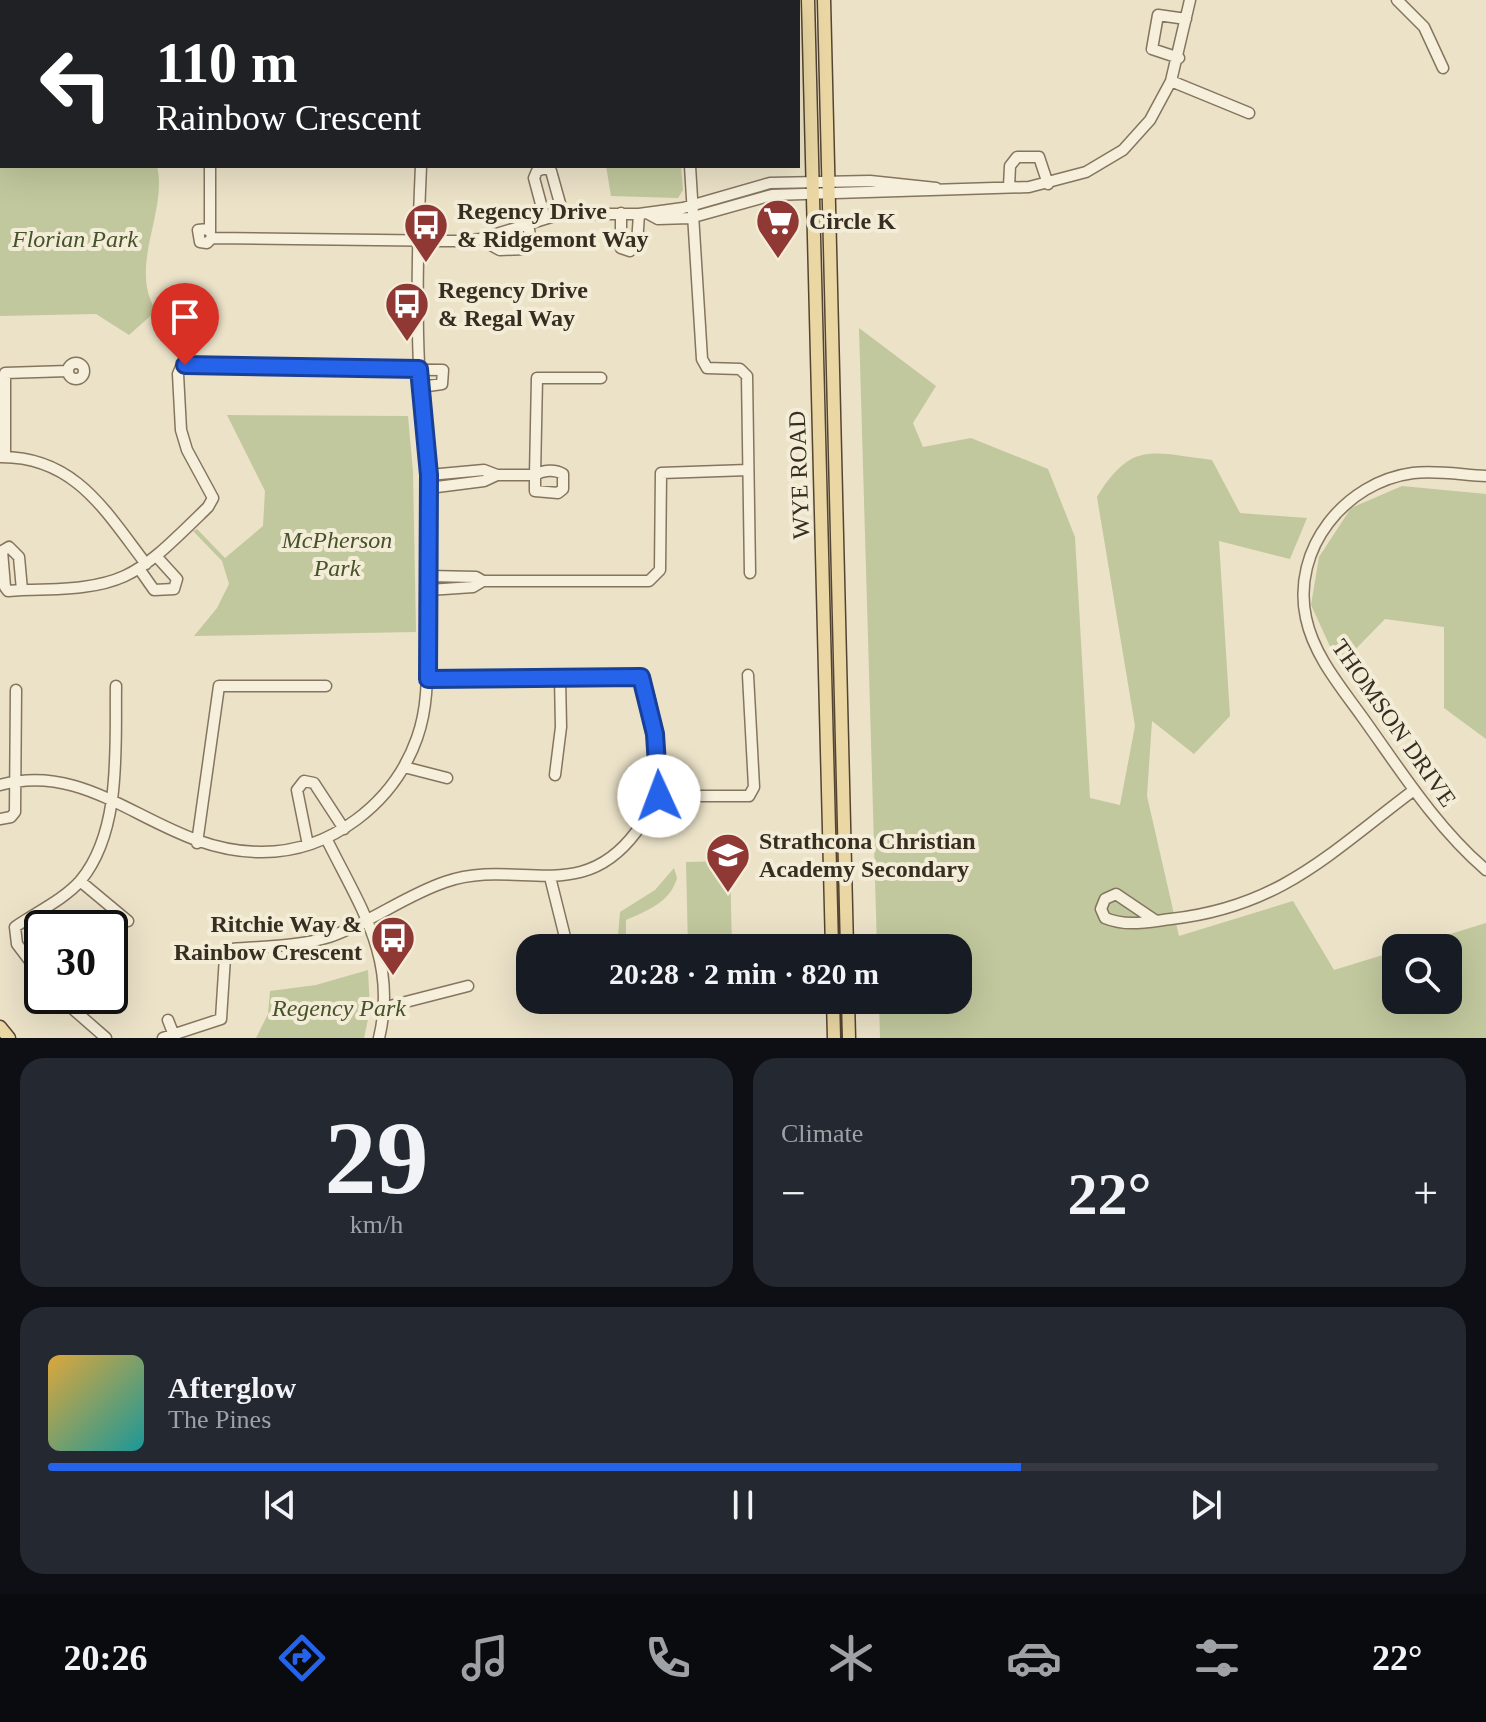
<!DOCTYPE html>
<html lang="en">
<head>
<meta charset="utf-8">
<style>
	body { margin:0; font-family:"Times New Roman",serif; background:#242831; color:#f1f3f6; height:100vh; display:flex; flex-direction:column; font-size:30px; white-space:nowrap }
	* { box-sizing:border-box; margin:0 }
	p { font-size:26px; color:#9ea1a6 }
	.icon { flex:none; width:44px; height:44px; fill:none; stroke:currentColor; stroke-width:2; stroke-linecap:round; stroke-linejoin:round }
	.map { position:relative; height:1038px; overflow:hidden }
	.side { display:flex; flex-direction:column; gap:20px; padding:20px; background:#0d0f14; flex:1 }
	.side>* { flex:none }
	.hud { position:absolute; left:0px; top:0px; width:800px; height:168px; box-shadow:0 8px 32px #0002; background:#202124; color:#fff; overflow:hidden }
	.buttons { position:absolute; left:1382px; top:934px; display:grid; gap:16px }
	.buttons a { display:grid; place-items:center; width:80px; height:80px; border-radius:16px; background:#171b24; box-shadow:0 8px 32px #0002; font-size:40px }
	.speed { position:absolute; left:24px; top:910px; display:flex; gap:16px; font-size:40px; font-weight:700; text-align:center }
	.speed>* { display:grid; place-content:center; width:104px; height:104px; border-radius:50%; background:#171b24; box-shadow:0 8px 32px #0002; line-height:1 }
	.speed .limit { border:4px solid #111; border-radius:12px; background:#fff; color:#111 }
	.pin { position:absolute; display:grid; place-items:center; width:68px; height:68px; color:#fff; margin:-82px -34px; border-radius:50% 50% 50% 0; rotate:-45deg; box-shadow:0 0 8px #0007 }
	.pin .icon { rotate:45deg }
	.me { position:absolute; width:88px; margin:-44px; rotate:358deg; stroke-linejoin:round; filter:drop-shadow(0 0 6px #0008) }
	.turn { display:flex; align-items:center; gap:28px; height:168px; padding:0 24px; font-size:36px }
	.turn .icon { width:104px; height:104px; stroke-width:2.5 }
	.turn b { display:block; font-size:56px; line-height:68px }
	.big { font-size:60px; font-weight:600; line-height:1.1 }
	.side .widget { flex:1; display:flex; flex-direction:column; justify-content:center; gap:12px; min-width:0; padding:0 28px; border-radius:24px; background:#242831 }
	.side .dial { align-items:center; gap:0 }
	.dial b { font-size:104px; line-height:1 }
	.song { display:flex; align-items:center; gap:24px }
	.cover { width:96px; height:96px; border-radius:12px; background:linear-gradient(135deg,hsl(40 70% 55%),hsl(180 70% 35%)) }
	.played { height:8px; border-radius:4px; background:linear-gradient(90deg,#2563eb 70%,#363941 70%) }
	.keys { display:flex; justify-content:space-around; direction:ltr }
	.heat { display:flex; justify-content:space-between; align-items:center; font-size:44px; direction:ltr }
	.side .tiles { flex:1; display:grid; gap:20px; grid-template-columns:1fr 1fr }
	.widget:last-child { grid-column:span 2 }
	.trip { position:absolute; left:516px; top:934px; width:456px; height:80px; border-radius:24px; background:#171b24; box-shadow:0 8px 32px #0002; font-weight:600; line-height:80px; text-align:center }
	.tab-bar { display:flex; height:128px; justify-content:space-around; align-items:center; background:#090b0e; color:#9ea1a6 }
	.tab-bar .icon { width:56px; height:56px }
	.tab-bar .active { color:#2563eb }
	.tab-bar b { font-size:36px; color:#f1f3f6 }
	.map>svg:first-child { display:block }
	.green { fill:#c1c89d }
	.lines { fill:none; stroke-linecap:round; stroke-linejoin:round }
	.minor-casing { stroke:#85755f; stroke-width:13 }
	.major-casing { stroke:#544432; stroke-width:15 }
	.minor { stroke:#f6efdb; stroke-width:10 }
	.major { stroke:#ead7a4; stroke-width:12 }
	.route-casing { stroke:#184099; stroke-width:20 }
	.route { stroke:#2563eb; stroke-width:14 }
	.labels { text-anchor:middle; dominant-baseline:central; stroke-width:8; stroke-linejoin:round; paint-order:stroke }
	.poi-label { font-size:24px; font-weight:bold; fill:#372d21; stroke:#f3ecd7; text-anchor:start }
	.park-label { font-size:24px; font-style:italic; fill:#46522a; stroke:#f3ecd7 }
	.street-label { font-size:24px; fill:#372d21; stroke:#f3ecd7 }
</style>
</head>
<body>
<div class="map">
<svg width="1486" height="1038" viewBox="0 0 1486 1038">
	<rect width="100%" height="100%" fill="#ebe2c8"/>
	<path class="green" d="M0 0 178 2H2V166H157C168 212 128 266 156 311L129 335 96 314 0 316Z
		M606 166H681L683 190 678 198 611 196Z
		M859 328 936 386 913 423 923 447 971 438 1048 469 1075 537 1090 798 1120 805 1135 726 1097 497C1132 440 1152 453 1212 460L1240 513 1307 518 1290 559 1219 541 1230 716 1194 754 1152 721 1147 796 1179 936 1293 901 1334 970 1396 951V1000H1448V948H1405L1486 923V1038H880L879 1000H958V948H877Z
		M227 415 408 416 413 472 416 632 194 636 217 608 229 584 222 561 193 531 197 529 225 558 263 526 265 491Z
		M1402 486 1486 494V739L1444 708V627L1385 619 1339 666 1311 605 1319 557 1351 508Z
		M730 861 732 948H688L686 862Z
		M674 868 677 878C670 903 646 911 626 920V948H617L620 912 655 890Z
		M368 970 370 1010 364 1038H256L268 1014 270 991 316 985Z"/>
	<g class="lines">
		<g class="minor-casing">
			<path id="minor" d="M376 0 378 2
				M640 0V2
				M735 0V2
				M1397 0 1424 27 1443 68
				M394 2 417 0
				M426 2V0
				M1179 58 1152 49 1158 15 1186 19
				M1171 81 1249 113
				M690 166 702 359 707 368 740 369 747 376 750 573
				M1009 187 1010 166 1017 157H1039L1048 184
				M621 213V248L630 251 637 244 639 214
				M647 213 658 219 690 218 772 195 1029 187 1086 172 1123 150 1150 120 1171 81 1190 0
				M545 219 534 178 537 171 545 168 551 171 563 214
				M208 229 198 230 200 242 207 243 212 238 458 241 480 239 561 214H639L683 208 770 183 870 181 936 188
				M210 232V166
				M480 239 500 250 526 249 531 240 528 225
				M68 371a8 8 0 1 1 16 0a8 8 0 1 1-16 0Z
				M0 457C75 456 106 512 146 564
				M5 457V373L68 371
				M429 475 484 470 497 475H535C543 470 555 469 563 474V489L558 493 535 491V475L537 378H601
				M1486 476C1463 475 1436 470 1413 473 1345 482 1291 549 1306 618 1314 656 1341 687 1363 718 1401 771 1436 827 1486 870
				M429 488 484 481 497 475
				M9 547 19 557 22 590 8 591 5 587 2 551Z
				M140 570 154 590 174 589 177 579 157 557
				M429 576 476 577 483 581H649L660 570 661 473 748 470
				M22 590C128 589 135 578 208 507L213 498 187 450 181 430 178 374 181 367 443 370 442 384 421 387
				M429 590 473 587 483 581
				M404 767 447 778
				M555 775 561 727 560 677
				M0 785C98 758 159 853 262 852 331 852 394 803 417 738 432 696 425 655 427 612 429 566 432 520 429 474 427 437 421 401 419 365 416 299 418 232 421 166
				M659 796H749L754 787 748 675
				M0 819 11 817 15 812 16 690
				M326 838C360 907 398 959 379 1038
				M197 843 219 686H326
				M308 845 297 790 304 781 314 783 344 829
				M550 877 565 937
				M80 881 128 921
				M1156 921 1116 894 1105 899 1101 909 1105 918C1127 927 1147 922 1171 919 1280 907 1330 853 1414 790
				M42 977 17 944 15 927C35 913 65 899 81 880 122 830 115 746 116 686
				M58 996 106 1038
				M386 1007 468 986
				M168 1020 175 1038
				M163 1038 221 1019 225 957 232 949C265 946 296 947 329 937 370 923 404 896 445 882 516 857 580 907 636 832 658 803 658 801 658 765 658 746 652 690 641 677L428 679"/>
		</g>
		<g class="major-casing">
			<path id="major" d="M808 0 832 948
				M824 0 847 948
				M833 1000 834 1038
				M848 1000 849 1038
				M0 1027 9 1038"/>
		</g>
		<use href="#minor" class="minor"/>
		<use href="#major" class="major"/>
	</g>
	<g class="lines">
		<g class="route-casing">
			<path id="route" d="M185 365 419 369 429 475 428 679 641 677 655 734 659 796"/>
		</g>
		<use href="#route" class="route"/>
	</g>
	<defs>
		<g id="supermarket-pin" transform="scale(2.3)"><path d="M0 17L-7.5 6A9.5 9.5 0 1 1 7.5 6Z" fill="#8f3834" stroke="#f3ecd7"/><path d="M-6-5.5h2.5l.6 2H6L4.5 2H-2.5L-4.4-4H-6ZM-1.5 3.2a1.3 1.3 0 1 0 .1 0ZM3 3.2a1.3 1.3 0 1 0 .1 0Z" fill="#fff"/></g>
		<g id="bus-pin" transform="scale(2.3)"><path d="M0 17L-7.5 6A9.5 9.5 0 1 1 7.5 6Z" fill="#8f3834" stroke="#f3ecd7"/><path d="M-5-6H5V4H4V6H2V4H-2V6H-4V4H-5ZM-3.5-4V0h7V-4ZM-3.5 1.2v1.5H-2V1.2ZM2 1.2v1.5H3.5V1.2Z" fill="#fff"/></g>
		<g id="school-pin" transform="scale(2.3)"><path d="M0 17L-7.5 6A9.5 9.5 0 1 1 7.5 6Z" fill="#8f3834" stroke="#f3ecd7"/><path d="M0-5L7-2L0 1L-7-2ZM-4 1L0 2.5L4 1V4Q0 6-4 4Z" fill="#fff"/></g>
	</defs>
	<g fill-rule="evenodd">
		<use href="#supermarket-pin" x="778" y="221"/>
		<use href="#bus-pin" x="426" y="225"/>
		<use href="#bus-pin" x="407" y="304"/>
		<use href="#school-pin" x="728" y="855"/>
		<use href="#bus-pin" x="393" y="938"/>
	</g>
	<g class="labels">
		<g class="poi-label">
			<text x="457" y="211">Regency Drive<tspan x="457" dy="28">&amp; Ridgemont Way</tspan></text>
			<text x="809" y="221">Circle K</text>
			<text x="438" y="290">Regency Drive<tspan x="438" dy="28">&amp; Regal Way</tspan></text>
			<text x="759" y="841">Strathcona Christian<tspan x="759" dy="28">Academy Secondary</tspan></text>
			<text x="362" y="924" text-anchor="end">Ritchie Way &amp;<tspan x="362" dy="28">Rainbow Crescent</tspan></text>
		</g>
		<g class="park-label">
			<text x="75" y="239">Florian Park</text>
			<text x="337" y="540">McPherson<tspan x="337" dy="28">Park</tspan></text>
			<text x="339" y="1008">Regency Park</text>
		</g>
		<g class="street-label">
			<text transform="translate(799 475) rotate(-92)">WYE ROAD</text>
			<text transform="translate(1394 723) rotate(55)">THOMSON DRIVE</text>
		</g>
	</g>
</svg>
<div class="buttons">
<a><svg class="icon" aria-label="search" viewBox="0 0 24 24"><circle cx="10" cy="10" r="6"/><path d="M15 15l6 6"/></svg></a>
</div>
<div class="speed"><div class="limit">30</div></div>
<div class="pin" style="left:185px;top:365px;background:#d93025"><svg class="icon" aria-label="arrive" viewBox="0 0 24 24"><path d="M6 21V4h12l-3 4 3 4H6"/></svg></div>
<svg class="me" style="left:659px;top:796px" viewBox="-20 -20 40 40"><circle r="19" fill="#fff"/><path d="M0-13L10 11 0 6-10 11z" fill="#2563eb"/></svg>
<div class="trip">20:28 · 2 min · 820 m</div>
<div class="hud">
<div class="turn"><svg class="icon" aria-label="left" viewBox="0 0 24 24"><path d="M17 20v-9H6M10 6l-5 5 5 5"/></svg><div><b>110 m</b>Rainbow Crescent</div></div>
</div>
</div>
<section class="side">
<div class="tiles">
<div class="widget dial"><b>29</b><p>km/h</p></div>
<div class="widget"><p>Climate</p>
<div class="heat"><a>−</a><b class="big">22°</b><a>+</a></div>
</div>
<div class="widget">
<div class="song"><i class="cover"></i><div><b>Afterglow</b><p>The Pines</p></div></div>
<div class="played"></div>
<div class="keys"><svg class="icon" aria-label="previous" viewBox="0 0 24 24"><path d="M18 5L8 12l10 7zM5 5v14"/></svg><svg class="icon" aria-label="pause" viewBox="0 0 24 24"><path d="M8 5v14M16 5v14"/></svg><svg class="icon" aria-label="next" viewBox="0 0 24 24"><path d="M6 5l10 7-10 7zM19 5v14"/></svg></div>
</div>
</div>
</section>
<nav class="tab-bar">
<b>20:26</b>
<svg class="icon active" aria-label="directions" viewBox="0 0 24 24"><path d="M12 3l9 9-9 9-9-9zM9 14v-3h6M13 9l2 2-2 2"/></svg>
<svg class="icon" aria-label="music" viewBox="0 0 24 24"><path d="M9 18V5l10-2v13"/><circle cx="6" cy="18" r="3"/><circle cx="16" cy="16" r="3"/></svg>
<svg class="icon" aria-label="phone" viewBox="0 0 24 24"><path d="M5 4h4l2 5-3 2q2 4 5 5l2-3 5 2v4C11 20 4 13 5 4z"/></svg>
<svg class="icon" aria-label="climate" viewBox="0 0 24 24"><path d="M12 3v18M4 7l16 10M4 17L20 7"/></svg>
<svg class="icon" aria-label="car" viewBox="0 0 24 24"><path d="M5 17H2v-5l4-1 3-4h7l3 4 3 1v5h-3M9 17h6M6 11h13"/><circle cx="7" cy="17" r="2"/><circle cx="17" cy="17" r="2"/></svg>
<svg class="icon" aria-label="filters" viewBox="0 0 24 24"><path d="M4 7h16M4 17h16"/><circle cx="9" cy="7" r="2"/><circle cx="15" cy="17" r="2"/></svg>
<b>22°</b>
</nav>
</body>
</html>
